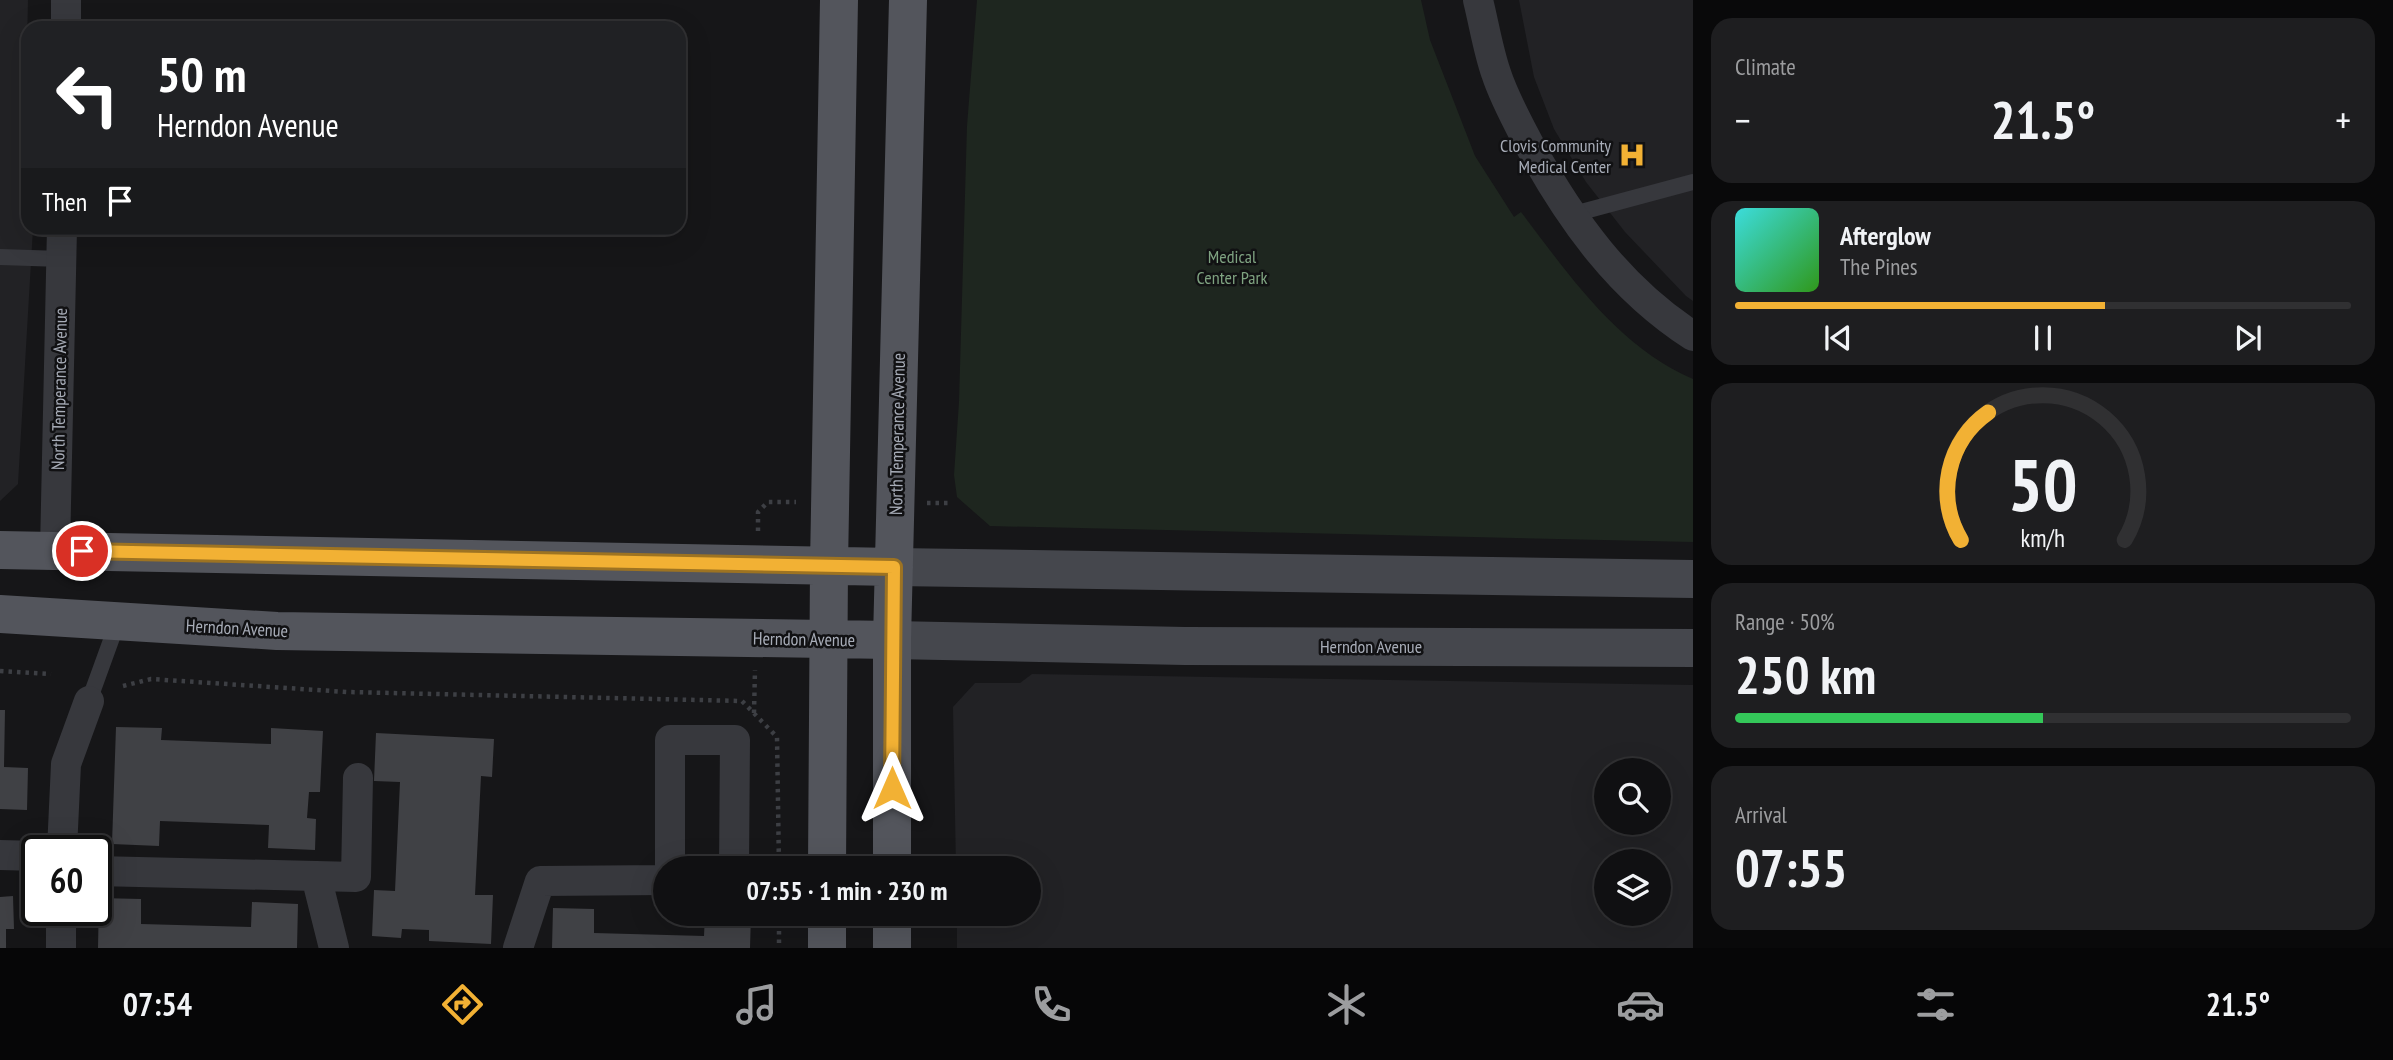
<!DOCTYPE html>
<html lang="en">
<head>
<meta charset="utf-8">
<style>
	body { margin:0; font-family:"PT Sans Narrow",sans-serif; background:#1e1e20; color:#f1f3f6; height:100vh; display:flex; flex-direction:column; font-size:26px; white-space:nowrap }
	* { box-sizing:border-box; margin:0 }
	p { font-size:23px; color:#9c9d9f }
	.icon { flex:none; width:38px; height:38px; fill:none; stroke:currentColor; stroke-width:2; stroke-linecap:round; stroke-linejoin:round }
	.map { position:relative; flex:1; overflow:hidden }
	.panel { display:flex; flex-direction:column; gap:18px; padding:18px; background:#09090a; width:700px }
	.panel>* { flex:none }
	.hud { position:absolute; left:21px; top:21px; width:665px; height:214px; border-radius:21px; box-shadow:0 7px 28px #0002,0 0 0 2px #303032; background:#202124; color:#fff; overflow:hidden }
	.fabs { position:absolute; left:1594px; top:758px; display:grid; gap:14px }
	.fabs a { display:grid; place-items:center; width:77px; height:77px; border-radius:50%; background:#101012; box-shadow:0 7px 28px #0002,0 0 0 2px #303032; font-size:35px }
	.speed { position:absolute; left:21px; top:835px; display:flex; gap:14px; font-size:35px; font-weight:700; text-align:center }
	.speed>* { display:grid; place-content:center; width:91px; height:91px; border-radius:50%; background:#101012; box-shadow:0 7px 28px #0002,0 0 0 2px #303032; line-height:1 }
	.speed .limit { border:4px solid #111; border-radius:10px; background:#fff; color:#111 }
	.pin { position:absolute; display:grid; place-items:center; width:60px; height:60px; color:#fff; margin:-30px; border:4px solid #fff; border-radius:50%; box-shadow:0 2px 7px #0007 }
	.me { position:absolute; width:77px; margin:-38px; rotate:0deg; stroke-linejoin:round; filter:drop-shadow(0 0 5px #0008) }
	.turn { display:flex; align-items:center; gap:24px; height:147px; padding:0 21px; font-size:32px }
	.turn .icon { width:91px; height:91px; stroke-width:2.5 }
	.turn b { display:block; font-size:49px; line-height:60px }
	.then { display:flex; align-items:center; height:66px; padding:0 21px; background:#0003; gap:14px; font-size:26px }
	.big { font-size:52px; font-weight:800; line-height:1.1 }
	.panel .widget { flex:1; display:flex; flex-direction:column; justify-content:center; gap:10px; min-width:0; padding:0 24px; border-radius:21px; background:#1e1e20 }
	.panel .dial { align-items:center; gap:0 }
	.dial svg { height:182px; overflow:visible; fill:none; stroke:#303032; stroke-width:7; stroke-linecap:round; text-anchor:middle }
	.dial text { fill:#f1f3f6; stroke:none }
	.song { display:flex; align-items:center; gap:21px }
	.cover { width:84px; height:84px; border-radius:10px; background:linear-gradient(135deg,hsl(180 70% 55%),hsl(110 70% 35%)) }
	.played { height:7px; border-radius:4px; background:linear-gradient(90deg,#f2b134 60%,#303032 60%) }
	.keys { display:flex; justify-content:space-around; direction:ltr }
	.heat { display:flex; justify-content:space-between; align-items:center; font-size:38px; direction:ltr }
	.charge { height:10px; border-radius:5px; background:linear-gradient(90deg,#34c759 50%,#303032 0) }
	.trip { position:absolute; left:653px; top:856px; width:388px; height:70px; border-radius:35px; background:#101012; box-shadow:0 7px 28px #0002,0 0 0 2px #303032; font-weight:800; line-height:70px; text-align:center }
	.dock { display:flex; height:112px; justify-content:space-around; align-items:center; background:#060607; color:#9c9d9f }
	.dock .icon { width:49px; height:49px }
	.dock .active { color:#f2b134 }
	.dock b { font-size:32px; color:#f1f3f6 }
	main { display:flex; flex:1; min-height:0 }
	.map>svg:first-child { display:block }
	.built { fill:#222225; fill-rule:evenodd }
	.green { fill:#1e261f }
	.building { fill:#404145 }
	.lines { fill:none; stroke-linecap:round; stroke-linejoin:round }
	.path { stroke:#3d3f44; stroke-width:4.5; stroke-dasharray:3.5 5; stroke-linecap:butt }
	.lane { stroke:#37383d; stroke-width:16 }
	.street { stroke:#37383d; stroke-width:30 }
	.secondary { stroke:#45474d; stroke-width:38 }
	.primary { stroke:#53555c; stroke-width:38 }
	.route-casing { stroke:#9d7322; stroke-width:18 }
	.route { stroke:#f2b134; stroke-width:12 }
	.labels { text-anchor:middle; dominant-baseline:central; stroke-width:5; stroke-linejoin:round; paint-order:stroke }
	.poi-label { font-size:18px; fill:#a8adb8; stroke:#111113; text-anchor:end }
	.park-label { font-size:18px; fill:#7fa381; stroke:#111113 }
	.street-label { font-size:18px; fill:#a8adb8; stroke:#111113 }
</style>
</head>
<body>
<main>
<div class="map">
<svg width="1693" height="948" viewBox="0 0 1693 948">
	<rect width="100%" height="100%" fill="#161618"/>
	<path class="built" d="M0 0H28L25 138H28V228H33L18 484 0 501Z
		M1519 0H1693V301L1686 296 1625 232 1586 182 1554 129 1534 77Z
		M1032 674 1693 685V948H957V914H1029V868H956L953 707 975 683H1020ZM1659 770V822H1606V770ZM1659 861V914H1606V861Z"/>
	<path class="green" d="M977 0H1421L1430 40 1475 156 1514 217 1521 212C1569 275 1618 347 1693 379V542L990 526 957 497 954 475 959 402 967 126Z"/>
	<path class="building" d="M0 710H5L4 767 28 768 27 810 0 809Z
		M116 727 162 728 161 740 271 744V728L323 731 320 792H309L307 818 316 819 315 850 268 848 269 825 160 821 159 846 112 844Z
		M376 733 494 739 492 777 481 776 475 895H493L491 944 429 941V930L402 929 401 938 372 936 374 890 395 891 400 782 374 781Z
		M13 896 14 929H6V948H0V897Z
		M99 898 141 899V924L251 927 252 902 298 904 297 948H98Z
		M553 908 594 909V933L704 936 705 914H751L750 948H552Z"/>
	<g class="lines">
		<path class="path" d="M927 503H951
			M758 531V512L768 502H796
			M0 671 51 674
			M123 686 151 679 347 692 742 701 777 737 779 868
			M754 713 755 670
			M779 914V948"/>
		<path class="lane" d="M1570 215 1693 182
			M0 257 62 259
			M89 701 118 621"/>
		<path class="street" d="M1478 0C1484 24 1488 50 1496 73 1504 98 1518 123 1530 146 1571 221 1620 289 1693 336
			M66 28V0
			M55 550 62 228
			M62 850 66 764 89 701
			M0 855 37 856
			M670 868V740H735L734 868
			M96 871 316 876 334 948
			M316 876 356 877 358 778
			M61 948V910
			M518 948 540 881 665 880"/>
		<path class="secondary" d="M894 567 1693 579
			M892 640 1185 646 1693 648"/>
		<path class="primary" d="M0 550 894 567
			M0 614 277 631 892 640
			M827 868 829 566 839 0
			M892 868V640L908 0
			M827 914V948
			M892 914V948"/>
	</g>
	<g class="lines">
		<g class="route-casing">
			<path id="route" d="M82 551 894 567 892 788"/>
		</g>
		<use href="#route" class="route"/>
	</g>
	<defs>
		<g id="hospital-bare" transform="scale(2.1)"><path d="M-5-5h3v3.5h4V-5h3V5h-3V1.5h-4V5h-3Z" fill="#f2b134" stroke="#111113" stroke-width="2.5" paint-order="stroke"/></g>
	</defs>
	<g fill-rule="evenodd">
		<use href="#hospital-bare" x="1632" y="155"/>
	</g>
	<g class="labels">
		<g class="poi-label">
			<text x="1611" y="145">Clovis Community<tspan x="1611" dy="21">Medical Center</tspan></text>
		</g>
		<g class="park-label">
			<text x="1232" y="256">Medical<tspan x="1232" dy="21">Center Park</tspan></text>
		</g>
		<g class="street-label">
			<text transform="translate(59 389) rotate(-89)">North Temperance Avenue</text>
			<text transform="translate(897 434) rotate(-89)">North Temperance Avenue</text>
			<text transform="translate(237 628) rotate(3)">Herndon Avenue</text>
			<text transform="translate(804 639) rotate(1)">Herndon Avenue</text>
			<text x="1371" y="646">Herndon Avenue</text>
		</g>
	</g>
</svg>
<div class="fabs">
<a><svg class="icon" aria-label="search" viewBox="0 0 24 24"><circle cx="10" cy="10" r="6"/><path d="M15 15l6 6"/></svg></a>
<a><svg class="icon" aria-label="layers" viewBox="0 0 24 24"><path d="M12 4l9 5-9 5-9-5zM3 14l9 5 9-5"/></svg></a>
</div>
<div class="speed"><div class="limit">60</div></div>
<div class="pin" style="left:82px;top:551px;background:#d93025"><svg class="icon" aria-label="arrive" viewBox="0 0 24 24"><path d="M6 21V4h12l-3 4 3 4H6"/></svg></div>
<svg class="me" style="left:892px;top:788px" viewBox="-20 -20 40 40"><path d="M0-17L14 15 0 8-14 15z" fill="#f2b134" stroke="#fff" stroke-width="4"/></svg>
<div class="trip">07:55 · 1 min · 230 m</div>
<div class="hud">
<div class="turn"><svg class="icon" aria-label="left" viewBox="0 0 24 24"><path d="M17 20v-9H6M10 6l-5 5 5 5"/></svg><div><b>50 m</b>Herndon Avenue</div></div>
<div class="then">Then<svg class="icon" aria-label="arrive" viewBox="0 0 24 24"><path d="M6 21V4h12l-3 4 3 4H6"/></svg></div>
</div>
</div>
<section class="panel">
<div class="widget"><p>Climate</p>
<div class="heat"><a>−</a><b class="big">21.5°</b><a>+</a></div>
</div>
<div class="widget">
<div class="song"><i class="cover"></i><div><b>Afterglow</b><p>The Pines</p></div></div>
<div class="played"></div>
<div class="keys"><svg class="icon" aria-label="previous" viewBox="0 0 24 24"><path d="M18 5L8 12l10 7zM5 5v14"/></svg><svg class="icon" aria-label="pause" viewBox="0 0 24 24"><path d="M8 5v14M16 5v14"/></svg><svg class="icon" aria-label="next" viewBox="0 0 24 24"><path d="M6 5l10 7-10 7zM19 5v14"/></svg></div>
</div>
<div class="widget dial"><svg viewBox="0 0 100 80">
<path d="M14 69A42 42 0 1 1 86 69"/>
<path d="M14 69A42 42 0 0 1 26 13" stroke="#f2b134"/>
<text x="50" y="56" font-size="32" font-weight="700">50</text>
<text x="50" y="72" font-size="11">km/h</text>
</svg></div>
<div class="widget"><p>Range · 50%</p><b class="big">250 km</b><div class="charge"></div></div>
<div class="widget"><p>Arrival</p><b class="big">07:55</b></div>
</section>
</main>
<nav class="dock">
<b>07:54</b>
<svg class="icon active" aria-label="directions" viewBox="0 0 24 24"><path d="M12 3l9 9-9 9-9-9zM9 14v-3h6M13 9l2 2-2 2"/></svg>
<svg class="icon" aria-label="music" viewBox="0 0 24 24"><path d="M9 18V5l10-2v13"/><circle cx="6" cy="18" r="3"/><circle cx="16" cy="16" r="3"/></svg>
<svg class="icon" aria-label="phone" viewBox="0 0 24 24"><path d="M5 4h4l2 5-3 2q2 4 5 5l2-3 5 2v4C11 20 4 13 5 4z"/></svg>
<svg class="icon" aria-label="climate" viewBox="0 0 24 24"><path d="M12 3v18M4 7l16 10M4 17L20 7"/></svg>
<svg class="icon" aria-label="car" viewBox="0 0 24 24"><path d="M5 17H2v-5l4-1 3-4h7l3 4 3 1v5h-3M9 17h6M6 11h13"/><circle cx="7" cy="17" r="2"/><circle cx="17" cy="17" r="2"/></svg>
<svg class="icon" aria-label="filters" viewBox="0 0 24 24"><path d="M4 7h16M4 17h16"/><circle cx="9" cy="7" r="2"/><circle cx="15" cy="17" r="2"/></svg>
<b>21.5°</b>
</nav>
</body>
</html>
